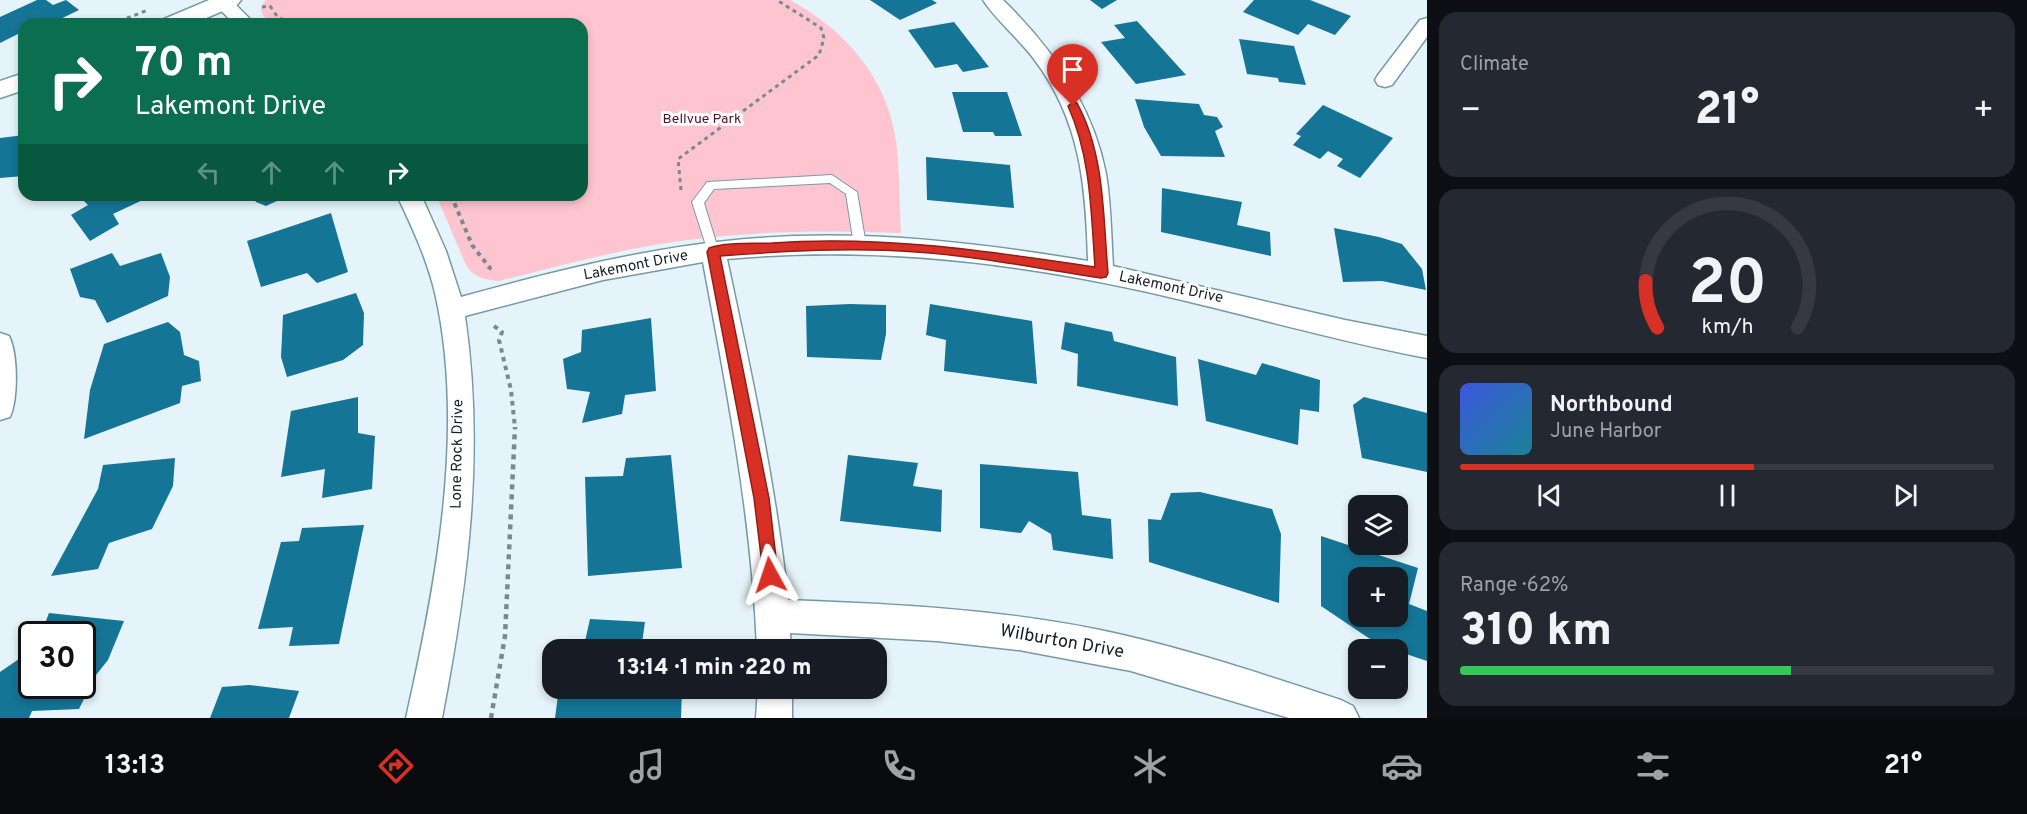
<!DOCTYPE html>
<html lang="en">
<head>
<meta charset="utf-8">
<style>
	body { margin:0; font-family:Overpass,sans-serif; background:#242831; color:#f1f3f6; height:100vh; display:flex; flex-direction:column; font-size:22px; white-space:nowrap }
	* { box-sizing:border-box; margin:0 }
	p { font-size:20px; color:#9ea1a6 }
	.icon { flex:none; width:33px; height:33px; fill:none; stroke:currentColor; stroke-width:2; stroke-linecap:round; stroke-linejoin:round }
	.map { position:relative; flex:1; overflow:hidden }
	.drawer { display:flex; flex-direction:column; gap:12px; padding:12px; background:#0d0f14; width:600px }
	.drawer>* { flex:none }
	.top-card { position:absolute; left:18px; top:18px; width:570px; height:183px; border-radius:18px; box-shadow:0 3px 9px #0003; background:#0b6e4f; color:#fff; overflow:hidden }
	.tools { position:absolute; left:1348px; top:495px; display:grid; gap:12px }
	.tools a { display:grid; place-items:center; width:60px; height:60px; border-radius:12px; background:#171b24; box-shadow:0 3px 9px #0003; font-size:30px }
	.speed { position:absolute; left:18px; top:621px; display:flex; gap:12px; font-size:30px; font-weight:700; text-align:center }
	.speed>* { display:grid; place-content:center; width:78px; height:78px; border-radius:50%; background:#171b24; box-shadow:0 3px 9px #0003; line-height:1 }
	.speed .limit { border:3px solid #111; border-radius:9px; background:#fff; color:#111 }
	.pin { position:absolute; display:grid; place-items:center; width:51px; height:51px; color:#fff; margin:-62px -26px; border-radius:50% 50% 50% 0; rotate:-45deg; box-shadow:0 0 6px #0007 }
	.pin .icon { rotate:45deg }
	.me { position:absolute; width:66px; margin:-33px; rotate:355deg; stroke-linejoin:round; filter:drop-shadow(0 0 4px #0008) }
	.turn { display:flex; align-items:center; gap:21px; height:126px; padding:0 18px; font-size:27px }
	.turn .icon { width:78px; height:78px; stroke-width:2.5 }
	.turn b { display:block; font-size:42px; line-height:51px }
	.lanes { display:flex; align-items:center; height:57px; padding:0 18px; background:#0003; justify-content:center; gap:30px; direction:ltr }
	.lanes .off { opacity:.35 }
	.big { font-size:45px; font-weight:800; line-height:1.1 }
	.drawer .card { flex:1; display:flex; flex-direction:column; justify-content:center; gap:9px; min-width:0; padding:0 21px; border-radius:18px; background:#242831 }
	.drawer .dial { align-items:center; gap:0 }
	.dial svg { height:156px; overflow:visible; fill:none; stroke:#363941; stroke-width:7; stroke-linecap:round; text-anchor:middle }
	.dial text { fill:#f1f3f6; stroke:none }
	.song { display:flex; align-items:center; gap:18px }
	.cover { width:72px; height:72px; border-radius:9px; background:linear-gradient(135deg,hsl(230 70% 55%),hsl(190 70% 35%)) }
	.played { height:6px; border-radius:3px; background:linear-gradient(90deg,#d93025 55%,#363941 55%) }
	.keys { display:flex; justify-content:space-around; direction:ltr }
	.heat { display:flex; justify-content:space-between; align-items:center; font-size:33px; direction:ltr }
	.charge { height:9px; border-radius:4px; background:linear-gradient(90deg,#34c759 62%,#363941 0) }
	.trip { position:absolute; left:542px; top:639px; width:345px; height:60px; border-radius:18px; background:#171b24; box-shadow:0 3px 9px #0003; font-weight:800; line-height:60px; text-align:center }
	.menu { display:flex; height:96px; justify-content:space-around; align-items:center; background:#090b0e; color:#9ea1a6 }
	.menu .icon { width:42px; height:42px }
	.menu .on { color:#d93025 }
	.menu b { font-size:27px; color:#f1f3f6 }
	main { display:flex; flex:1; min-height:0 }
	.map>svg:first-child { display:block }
	.green { fill:#fec5d0 }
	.building { fill:#157596; fill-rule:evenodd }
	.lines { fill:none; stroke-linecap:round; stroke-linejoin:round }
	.service-casing { stroke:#7699a8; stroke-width:2 }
	.minor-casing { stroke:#7699a8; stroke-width:3 }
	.tertiary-casing { stroke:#7699a8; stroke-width:3 }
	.path-far2 { stroke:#7a898f; stroke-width:3; stroke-dasharray:4 4; stroke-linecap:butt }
	.path-far1 { stroke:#7a898f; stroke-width:4; stroke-dasharray:4.5 4.5; stroke-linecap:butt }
	.path { stroke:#7a898f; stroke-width:4.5; stroke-dasharray:5 5; stroke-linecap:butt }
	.service { fill:#fff; fill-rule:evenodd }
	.minor { fill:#fff; fill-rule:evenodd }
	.tertiary { fill:#fff; fill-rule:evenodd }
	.route { fill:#d93025; stroke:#8d1f18; stroke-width:1.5 }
	.labels { text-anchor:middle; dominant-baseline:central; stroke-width:6; stroke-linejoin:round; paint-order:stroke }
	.far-park-label { font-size:14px; fill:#540f26; stroke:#fff }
	.street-label { font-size:15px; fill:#132127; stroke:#fff }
	.near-street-label { font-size:18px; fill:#132127; stroke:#fff }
</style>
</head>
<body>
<main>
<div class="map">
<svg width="1427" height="718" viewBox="0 0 1427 718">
	<rect width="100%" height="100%" fill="#e5f4fa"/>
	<path class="green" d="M266 0H790C845 30 887 77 896 141 900 171 899 202 901 233 820 230 740 231 660 244 605 253 552 268 499 281 485 280 473 277 466 265L436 195H582V24H272C263 16 256 11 266 0Z"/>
	<path class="building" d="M37 0H46L53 5 66 0 79 10 50 24H24V31L0 43V17Z
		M870 0H932L937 3 900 20Z
		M1090 0H1117L1102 9Z
		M1254 0H1310L1351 16 1335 35 1308 24 1298 35 1243 12Z
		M1137 21 1186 75 1136 84 1101 42 1125 38 1114 25Z
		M954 22 989 67 963 72 957 64 935 68 908 30Z
		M1239 39 1294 46 1306 85 1279 82 1278 78 1247 74Z
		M952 92H1007L1022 136H995L993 132H963Z
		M1135 99 1199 104 1204 115 1217 117 1223 127 1215 131 1225 157 1161 156 1144 127Z
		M1323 105 1393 138 1360 178 1337 166 1343 159 1328 151 1320 159 1293 145 1301 136 1296 134Z
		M24 135V176L0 178V138Z
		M926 157 1010 165 1014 208 927 200Z
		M1162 188 1242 202 1237 225 1270 232 1271 256 1161 232Z
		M71 195H147L149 197 113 214 119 224 90 241 71 215 88 205 82 199Z
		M251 195H290L266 206 256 202Z
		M331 213 348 272 317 283 307 273 261 287 247 241Z
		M1334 228 1379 237 1402 244 1422 269 1426 290 1382 281 1343 282Z
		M112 253 120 266 161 253 170 277 168 296 107 323 95 300 80 297 70 269Z
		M356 293 364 313 363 345 343 360 287 377 281 357 283 315Z
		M850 304 886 305V334L881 360 807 357 806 306Z
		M930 304 1032 321 1037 384 944 371 946 340 926 335Z
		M651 318 656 391 625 395 622 414 582 423 590 392 567 389 563 359 581 352 582 330Z
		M168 322 180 332 184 355 199 361 201 381 182 386 180 403 84 439 90 390 104 344Z
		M1065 322 1112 332 1114 341 1176 357 1178 406 1077 386 1078 354 1061 349Z
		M1198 359 1256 375 1262 363 1320 380 1319 412 1300 409 1298 445 1206 421Z
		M358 397V433L375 436 372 489 322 498 325 469 281 477 291 411Z
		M1364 397 1427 413V472L1362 458 1353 405Z
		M671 455 682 568 588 576 585 477 623 476 626 458Z
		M848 455 918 463 913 486 942 490 941 532 840 521Z
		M175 458 173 486 152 529 109 543 98 569 51 576 98 489 103 465Z
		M980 464 1078 472 1082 515 1111 519 1113 559 1053 550 1051 534 1029 521 1021 533 980 528Z
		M1200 492 1272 509 1281 534 1279 603 1149 562 1148 519 1161 520 1171 493Z
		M364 525 339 644 289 646 293 627 258 629 281 542 299 541 302 528Z
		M1321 536 1418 568 1409 604 1427 611V661L1379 645 1321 606ZM1359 578H1398V616H1359Z
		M49 613 124 621 108 660 96 675 79 709 32 711 29 718H0V672L32 650V686H82V634H41Z
		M590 619 645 622 641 650H583Z
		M249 685 299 691 289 718H210L222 687Z
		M559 688H682L681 718H555Z"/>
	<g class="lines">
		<g class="service-casing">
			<path id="service" d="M832 175 857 192 866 245 864 248 860 250 854 245 846 194 830 183 714 189 704 203 719 252 713 257 709 255 692 202 707 182Z"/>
		</g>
		<g class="minor-casing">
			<path id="minor" d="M216 0H231L255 24H234L214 3Z
				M983 0H1003C1052 48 1093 105 1106 174 1111 204 1111 235 1113 266L1345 320 1427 336V358C1331 340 1238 312 1143 291 1007 261 866 246 727 259 751 372 776 485 788 600 892 604 998 609 1100 630 1182 647 1262 674 1341 700L1353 706 1359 718H1289L1131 671 1019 650 937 641 790 633 791 650H757C752 518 727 391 703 262L603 280 465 316C485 454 468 582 442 718H406C436 585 466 428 435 293 427 259 412 227 397 195H421L446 251 461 297C558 270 658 245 759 238 869 230 979 243 1088 261 1086 187 1081 121 1034 59 1019 39 996 20 983 0Z
				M1427 18V37L1392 85 1385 87 1378 85 1375 80 1378 75 1420 20Z
				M0 333 9 336C18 354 18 399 10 417L0 420Z
				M758 688H792V718H756Z"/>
		</g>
		<g class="tertiary-casing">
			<path id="tertiary" d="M209 0H241L237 5 192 24H160L164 19Z
				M24 73V90L0 98V81Z"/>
		</g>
		<path class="path-far2" d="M262 7 270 6 277 16 290 24
			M112 24 148 10
			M681 190 678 159 819 55 824 38 821 28 777 0"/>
		<path class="path-far1" d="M451 195 472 245 490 268 488 271
			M494 326 502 332 499 340 511 390 515 428"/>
		<path class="path" d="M491 718 505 636 515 427"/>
		<use href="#service" class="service"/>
		<use href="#minor" class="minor"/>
		<use href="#tertiary" class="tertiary"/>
	</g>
	<path class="route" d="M1073 102 1077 103C1105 154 1103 217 1108 273L1106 277 1101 278C1040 269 978 256 916 252 851 247 785 251 720 256L769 498 778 575 775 581 770 583 764 581 754 498 707 252 709 248C728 242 752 244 772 243 881 235 987 251 1095 267 1091 212 1091 157 1068 106Z"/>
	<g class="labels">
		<g class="far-park-label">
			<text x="702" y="119">Bellvue Park</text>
		</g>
		<g class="street-label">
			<text transform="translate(636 266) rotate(-11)">Lakemont Drive</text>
			<text transform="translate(1171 288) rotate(12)">Lakemont Drive</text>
			<text transform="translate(458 454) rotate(-89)">Lone Rock Drive</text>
		</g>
		<g class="near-street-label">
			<text transform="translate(1062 642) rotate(10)">Wilburton Drive</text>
		</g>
	</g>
</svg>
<div class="tools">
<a><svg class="icon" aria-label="layers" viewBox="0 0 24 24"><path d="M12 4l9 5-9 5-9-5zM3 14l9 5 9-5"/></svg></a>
<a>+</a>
<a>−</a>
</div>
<div class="speed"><div class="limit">30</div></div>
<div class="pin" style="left:1073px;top:106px;background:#d93025"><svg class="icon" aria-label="arrive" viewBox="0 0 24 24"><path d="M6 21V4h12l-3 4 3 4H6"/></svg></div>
<svg class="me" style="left:770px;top:575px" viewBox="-20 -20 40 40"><path d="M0-17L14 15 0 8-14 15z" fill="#d93025" stroke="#fff" stroke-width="4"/></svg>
<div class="trip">13:14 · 1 min · 220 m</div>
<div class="top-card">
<div class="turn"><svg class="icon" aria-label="right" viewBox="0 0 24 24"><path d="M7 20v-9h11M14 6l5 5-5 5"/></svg><div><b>70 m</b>Lakemont Drive</div></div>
<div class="lanes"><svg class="icon off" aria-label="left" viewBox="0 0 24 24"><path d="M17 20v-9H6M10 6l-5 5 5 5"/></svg><svg class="icon off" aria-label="ahead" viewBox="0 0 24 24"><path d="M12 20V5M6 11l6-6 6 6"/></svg><svg class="icon off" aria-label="ahead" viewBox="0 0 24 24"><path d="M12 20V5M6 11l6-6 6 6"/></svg><svg class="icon" aria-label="right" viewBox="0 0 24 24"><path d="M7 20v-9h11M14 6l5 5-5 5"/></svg></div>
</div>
</div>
<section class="drawer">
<div class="card"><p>Climate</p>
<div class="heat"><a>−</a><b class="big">21°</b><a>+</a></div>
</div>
<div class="card dial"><svg viewBox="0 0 100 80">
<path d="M14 69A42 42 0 1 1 86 69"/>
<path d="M14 69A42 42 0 0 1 8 45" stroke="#d93025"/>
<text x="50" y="56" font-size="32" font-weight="700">20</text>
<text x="50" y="72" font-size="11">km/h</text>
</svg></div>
<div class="card">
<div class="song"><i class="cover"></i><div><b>Northbound</b><p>June Harbor</p></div></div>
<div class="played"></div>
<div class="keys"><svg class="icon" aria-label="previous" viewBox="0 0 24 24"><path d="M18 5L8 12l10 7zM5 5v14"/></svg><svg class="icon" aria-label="pause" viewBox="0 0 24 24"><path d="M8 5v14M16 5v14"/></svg><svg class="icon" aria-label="next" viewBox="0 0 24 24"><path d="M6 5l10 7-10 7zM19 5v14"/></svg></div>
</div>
<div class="card"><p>Range · 62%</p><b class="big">310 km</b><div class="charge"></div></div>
</section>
</main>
<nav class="menu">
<b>13:13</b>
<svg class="icon on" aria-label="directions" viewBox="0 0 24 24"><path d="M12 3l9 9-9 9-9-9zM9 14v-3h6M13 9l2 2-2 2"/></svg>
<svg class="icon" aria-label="music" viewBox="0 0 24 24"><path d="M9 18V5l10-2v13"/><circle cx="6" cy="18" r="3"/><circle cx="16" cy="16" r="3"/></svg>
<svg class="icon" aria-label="phone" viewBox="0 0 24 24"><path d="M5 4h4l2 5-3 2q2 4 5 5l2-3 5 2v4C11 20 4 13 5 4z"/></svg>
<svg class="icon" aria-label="climate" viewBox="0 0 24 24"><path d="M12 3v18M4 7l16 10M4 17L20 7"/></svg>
<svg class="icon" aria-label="car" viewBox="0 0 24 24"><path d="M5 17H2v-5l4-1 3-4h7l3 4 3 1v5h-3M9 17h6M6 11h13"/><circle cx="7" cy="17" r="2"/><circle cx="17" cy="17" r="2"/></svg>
<svg class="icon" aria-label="filters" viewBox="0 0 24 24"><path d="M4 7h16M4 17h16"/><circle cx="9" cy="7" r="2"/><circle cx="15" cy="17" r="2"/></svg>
<b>21°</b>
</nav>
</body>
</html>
